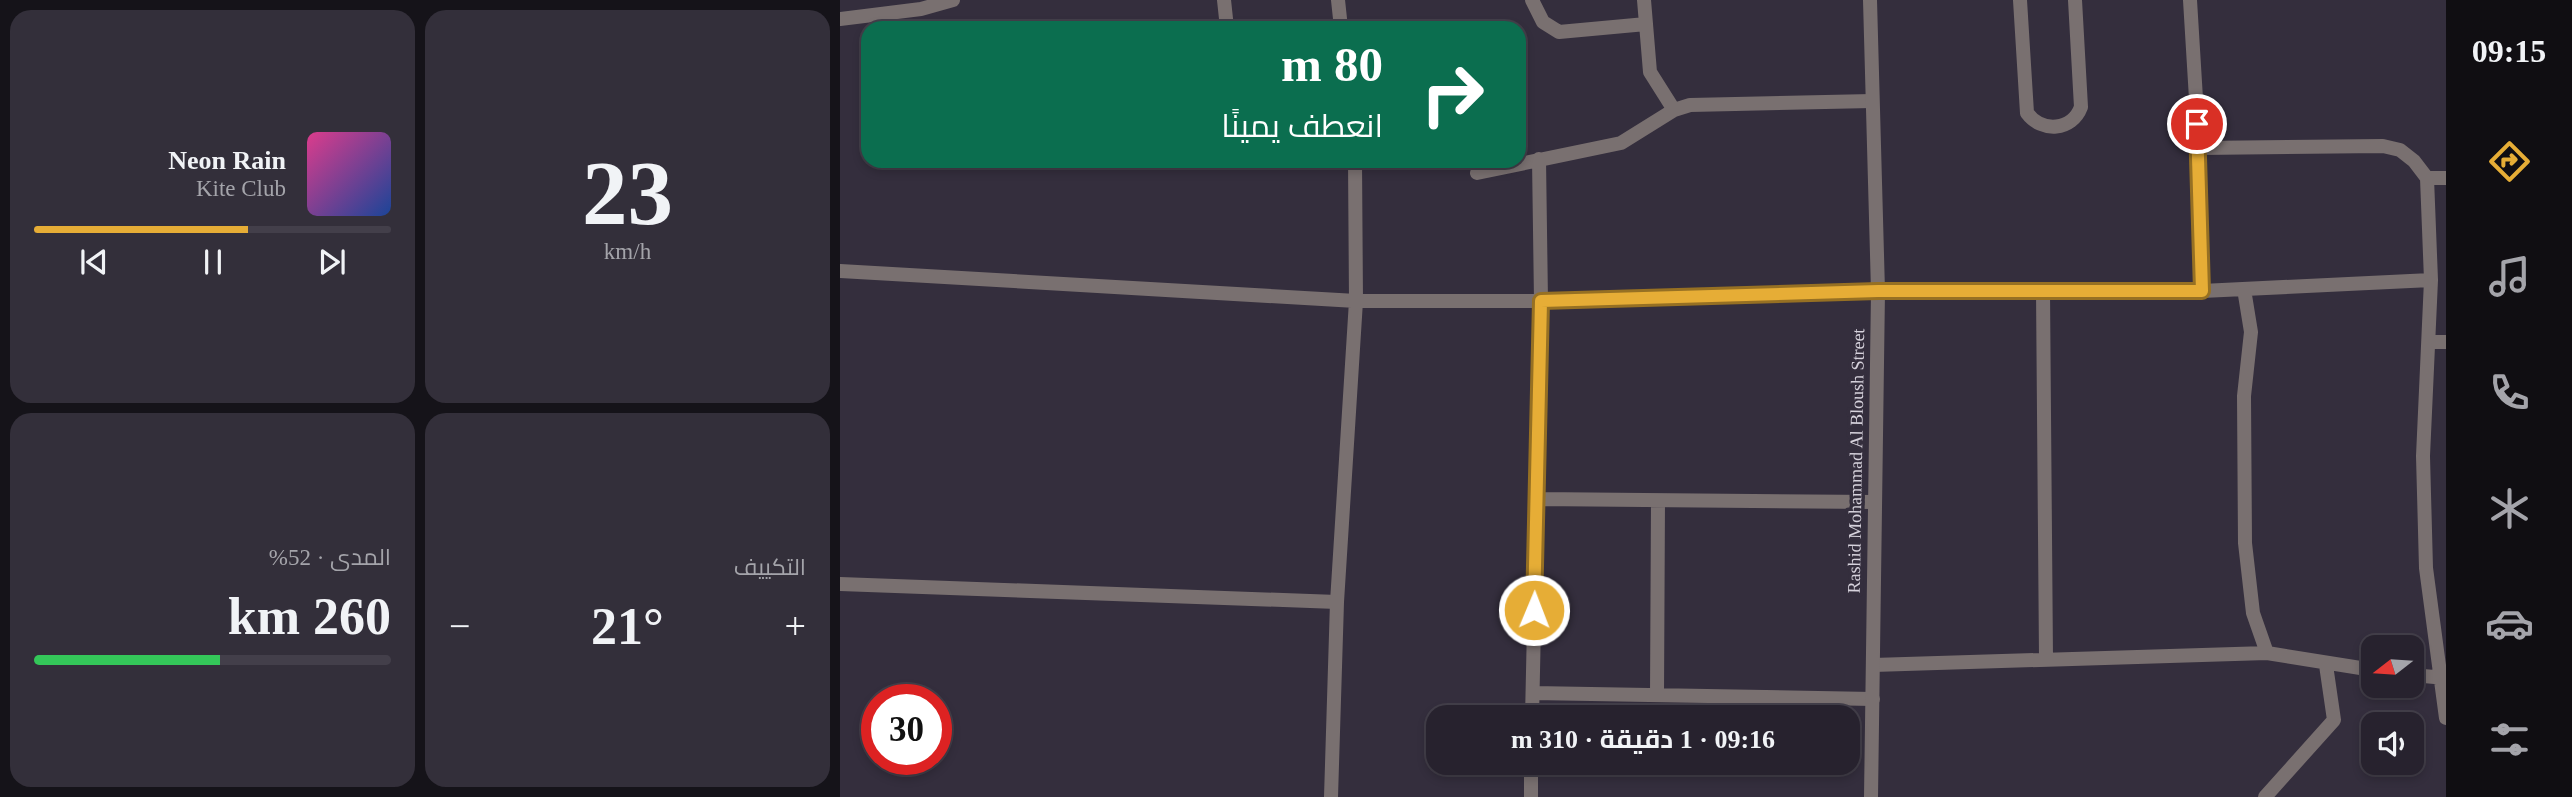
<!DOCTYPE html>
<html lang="ar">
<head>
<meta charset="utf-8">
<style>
	body { margin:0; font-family:"Times New Roman",Cairo,serif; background:#332f3a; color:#f1f3f6; direction:rtl; height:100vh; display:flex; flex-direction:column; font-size:26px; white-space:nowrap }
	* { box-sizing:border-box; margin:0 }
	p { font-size:23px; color:#a4a4aa }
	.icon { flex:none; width:38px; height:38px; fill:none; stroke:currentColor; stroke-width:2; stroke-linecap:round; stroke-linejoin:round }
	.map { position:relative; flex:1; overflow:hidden; direction:ltr }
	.panel { display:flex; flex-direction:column; gap:10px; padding:10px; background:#151319; width:840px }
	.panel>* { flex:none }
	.hud { position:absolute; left:21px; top:21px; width:665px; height:147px; border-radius:21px; box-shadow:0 4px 10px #0003,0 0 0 2px #433f4a; direction:rtl; background:#0b6e4f; color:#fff; overflow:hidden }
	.needle { width:46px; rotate:253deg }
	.fabs { position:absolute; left:1521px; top:635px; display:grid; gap:14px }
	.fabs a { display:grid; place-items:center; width:63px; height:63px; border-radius:14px; background:#27222e; box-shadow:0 4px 10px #0003,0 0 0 2px #433f4a; font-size:35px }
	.speed { position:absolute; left:21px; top:684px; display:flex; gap:14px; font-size:35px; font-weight:700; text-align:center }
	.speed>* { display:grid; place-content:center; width:91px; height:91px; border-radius:50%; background:#27222e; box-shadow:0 4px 10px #0003,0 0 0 2px #433f4a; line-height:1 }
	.speed .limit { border:10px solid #d22; background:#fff; color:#111 }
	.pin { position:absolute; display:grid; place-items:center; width:60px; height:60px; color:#fff; margin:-30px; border:4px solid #fff; border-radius:50%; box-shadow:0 2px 7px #0007 }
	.me { position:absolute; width:77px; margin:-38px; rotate:1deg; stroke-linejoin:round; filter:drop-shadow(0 0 5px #0008) }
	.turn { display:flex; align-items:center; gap:24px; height:147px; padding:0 28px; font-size:32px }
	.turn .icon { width:91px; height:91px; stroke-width:2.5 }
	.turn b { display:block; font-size:49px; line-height:60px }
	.big { font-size:52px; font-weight:700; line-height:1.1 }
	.panel .tile { flex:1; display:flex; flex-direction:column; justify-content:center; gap:10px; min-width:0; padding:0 24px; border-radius:21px; background:#332f3a }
	.panel .dial { align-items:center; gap:0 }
	.dial b { font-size:91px; line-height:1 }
	.song { display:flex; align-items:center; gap:21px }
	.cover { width:84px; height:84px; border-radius:10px; background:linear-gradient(135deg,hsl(330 70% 55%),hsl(220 70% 35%)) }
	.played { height:7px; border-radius:4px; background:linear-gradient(90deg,#e6ad36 60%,#433f4a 60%) }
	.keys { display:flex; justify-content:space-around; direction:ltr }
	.heat { display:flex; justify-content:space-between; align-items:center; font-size:38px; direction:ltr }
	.charge { height:10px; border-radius:5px; background:linear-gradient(90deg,#34c759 52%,#433f4a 0) }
	.panel .tiles { flex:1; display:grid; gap:10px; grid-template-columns:repeat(2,1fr) }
	.trip { position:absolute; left:586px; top:705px; width:434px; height:70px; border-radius:21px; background:#27222e; box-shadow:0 4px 10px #0003,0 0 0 2px #433f4a; font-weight:700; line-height:70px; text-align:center; direction:rtl }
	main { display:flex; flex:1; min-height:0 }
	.tabs { display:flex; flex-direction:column; width:126px; justify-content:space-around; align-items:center; background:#100e12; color:#a4a4aa }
	.tabs .icon { width:49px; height:49px }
	.tabs .selected { color:#e6ad36 }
	.tabs b { font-size:32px; color:#f1f3f6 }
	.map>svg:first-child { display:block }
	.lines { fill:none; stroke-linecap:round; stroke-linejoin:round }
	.minor { stroke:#797070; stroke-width:14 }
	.tertiary { stroke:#797070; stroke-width:14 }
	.route-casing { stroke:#967023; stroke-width:18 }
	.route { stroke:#e6ad36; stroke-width:12 }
	.labels { text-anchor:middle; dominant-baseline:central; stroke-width:7; stroke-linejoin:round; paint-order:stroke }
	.street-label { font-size:18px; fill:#d6d2dc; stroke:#342e3d }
</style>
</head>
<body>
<main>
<nav class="tabs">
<b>09:15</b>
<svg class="icon selected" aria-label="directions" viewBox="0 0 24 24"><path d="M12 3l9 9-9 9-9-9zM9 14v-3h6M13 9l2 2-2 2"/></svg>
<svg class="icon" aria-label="music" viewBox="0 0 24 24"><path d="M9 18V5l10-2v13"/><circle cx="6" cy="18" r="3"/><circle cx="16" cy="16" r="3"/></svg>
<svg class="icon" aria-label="phone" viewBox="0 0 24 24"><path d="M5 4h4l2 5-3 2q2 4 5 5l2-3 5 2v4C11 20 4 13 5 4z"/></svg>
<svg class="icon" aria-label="climate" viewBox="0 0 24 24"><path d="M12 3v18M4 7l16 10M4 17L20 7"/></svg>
<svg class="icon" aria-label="car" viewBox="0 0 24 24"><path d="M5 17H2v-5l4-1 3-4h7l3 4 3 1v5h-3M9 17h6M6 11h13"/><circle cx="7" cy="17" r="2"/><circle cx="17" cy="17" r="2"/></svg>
<svg class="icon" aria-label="filters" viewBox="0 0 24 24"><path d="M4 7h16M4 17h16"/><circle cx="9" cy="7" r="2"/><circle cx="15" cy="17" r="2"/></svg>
</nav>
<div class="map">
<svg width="1606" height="797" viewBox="0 0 1606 797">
	<rect width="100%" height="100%" fill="#342e3d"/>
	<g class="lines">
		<path class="minor" d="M384 0 387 28
			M498 0 501 28
			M692 0 703 22 719 32 806 24
			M804 0 810 72 834 110
			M1180 0 1187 113C1202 133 1232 131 1241 107L1235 0
			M1350 0 1359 148 1362 291
			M0 19 81 9 113 0
			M1359 148 1543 146 1560 150 1574 161 1587 178 1591 280 1583 456 1586 568 1606 718
			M637 173 781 143 834 110 850 105 1032 101
			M1587 178H1606
			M0 271 516 301H701L1038 291H1362L1591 280
			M1404 289 1411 332 1404 396 1405 543 1413 613 1427 653
			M1203 291 1206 658
			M1589 342H1606
			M697 499 1034 502
			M0 584 497 602
			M1033 665 1427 653 1533 670
			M1572 675 1606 678
			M693 693 1033 699
			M817 695 818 501
			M692 718 701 301 699 159
			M491 797 497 602 516 301 515 161
			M691 797V763
			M1425 797 1494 720 1486 665"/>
		<path class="tertiary" d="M1030 0 1038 291 1031 797"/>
	</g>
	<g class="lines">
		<g class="route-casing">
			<path id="route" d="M694 610 701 301 1038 291H1362L1357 124"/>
		</g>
		<use href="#route" class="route"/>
	</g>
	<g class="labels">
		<g class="street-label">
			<text transform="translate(1016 461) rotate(-89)">Rashid Mohammad Al Bloush Street</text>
		</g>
	</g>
</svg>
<div class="fabs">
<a><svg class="needle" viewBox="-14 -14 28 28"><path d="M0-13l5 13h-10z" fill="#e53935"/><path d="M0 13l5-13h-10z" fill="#a4a4aa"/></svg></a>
<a><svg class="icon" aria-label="sound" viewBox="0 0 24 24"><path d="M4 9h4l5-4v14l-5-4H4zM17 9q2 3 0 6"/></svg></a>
</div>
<div class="speed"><div class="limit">30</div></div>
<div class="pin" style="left:1357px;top:124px;background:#d93025"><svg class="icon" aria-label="arrive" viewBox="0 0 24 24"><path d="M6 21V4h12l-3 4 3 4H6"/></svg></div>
<svg class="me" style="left:694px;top:610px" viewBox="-20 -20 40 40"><circle r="17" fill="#e6ad36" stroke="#fff" stroke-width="3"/><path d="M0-11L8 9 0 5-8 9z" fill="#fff"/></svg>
<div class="trip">09:16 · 1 دقيقة · 310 m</div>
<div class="hud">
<div class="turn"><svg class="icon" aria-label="right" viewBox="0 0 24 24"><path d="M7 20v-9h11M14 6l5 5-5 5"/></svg><div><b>80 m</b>انعطف يمينًا</div></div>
</div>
</div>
<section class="panel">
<div class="tiles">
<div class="tile dial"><b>23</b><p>km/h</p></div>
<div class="tile">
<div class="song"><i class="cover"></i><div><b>Neon Rain</b><p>Kite Club</p></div></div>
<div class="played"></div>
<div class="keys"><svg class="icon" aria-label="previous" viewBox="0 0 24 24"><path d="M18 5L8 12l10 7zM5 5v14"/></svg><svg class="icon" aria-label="pause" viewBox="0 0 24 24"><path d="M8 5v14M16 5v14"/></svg><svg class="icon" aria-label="next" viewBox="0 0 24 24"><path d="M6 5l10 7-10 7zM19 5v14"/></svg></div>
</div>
<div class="tile"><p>التكييف</p>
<div class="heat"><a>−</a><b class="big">21°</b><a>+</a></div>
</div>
<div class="tile"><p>المدى · 52%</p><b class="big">260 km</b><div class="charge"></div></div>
</div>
</section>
</main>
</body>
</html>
